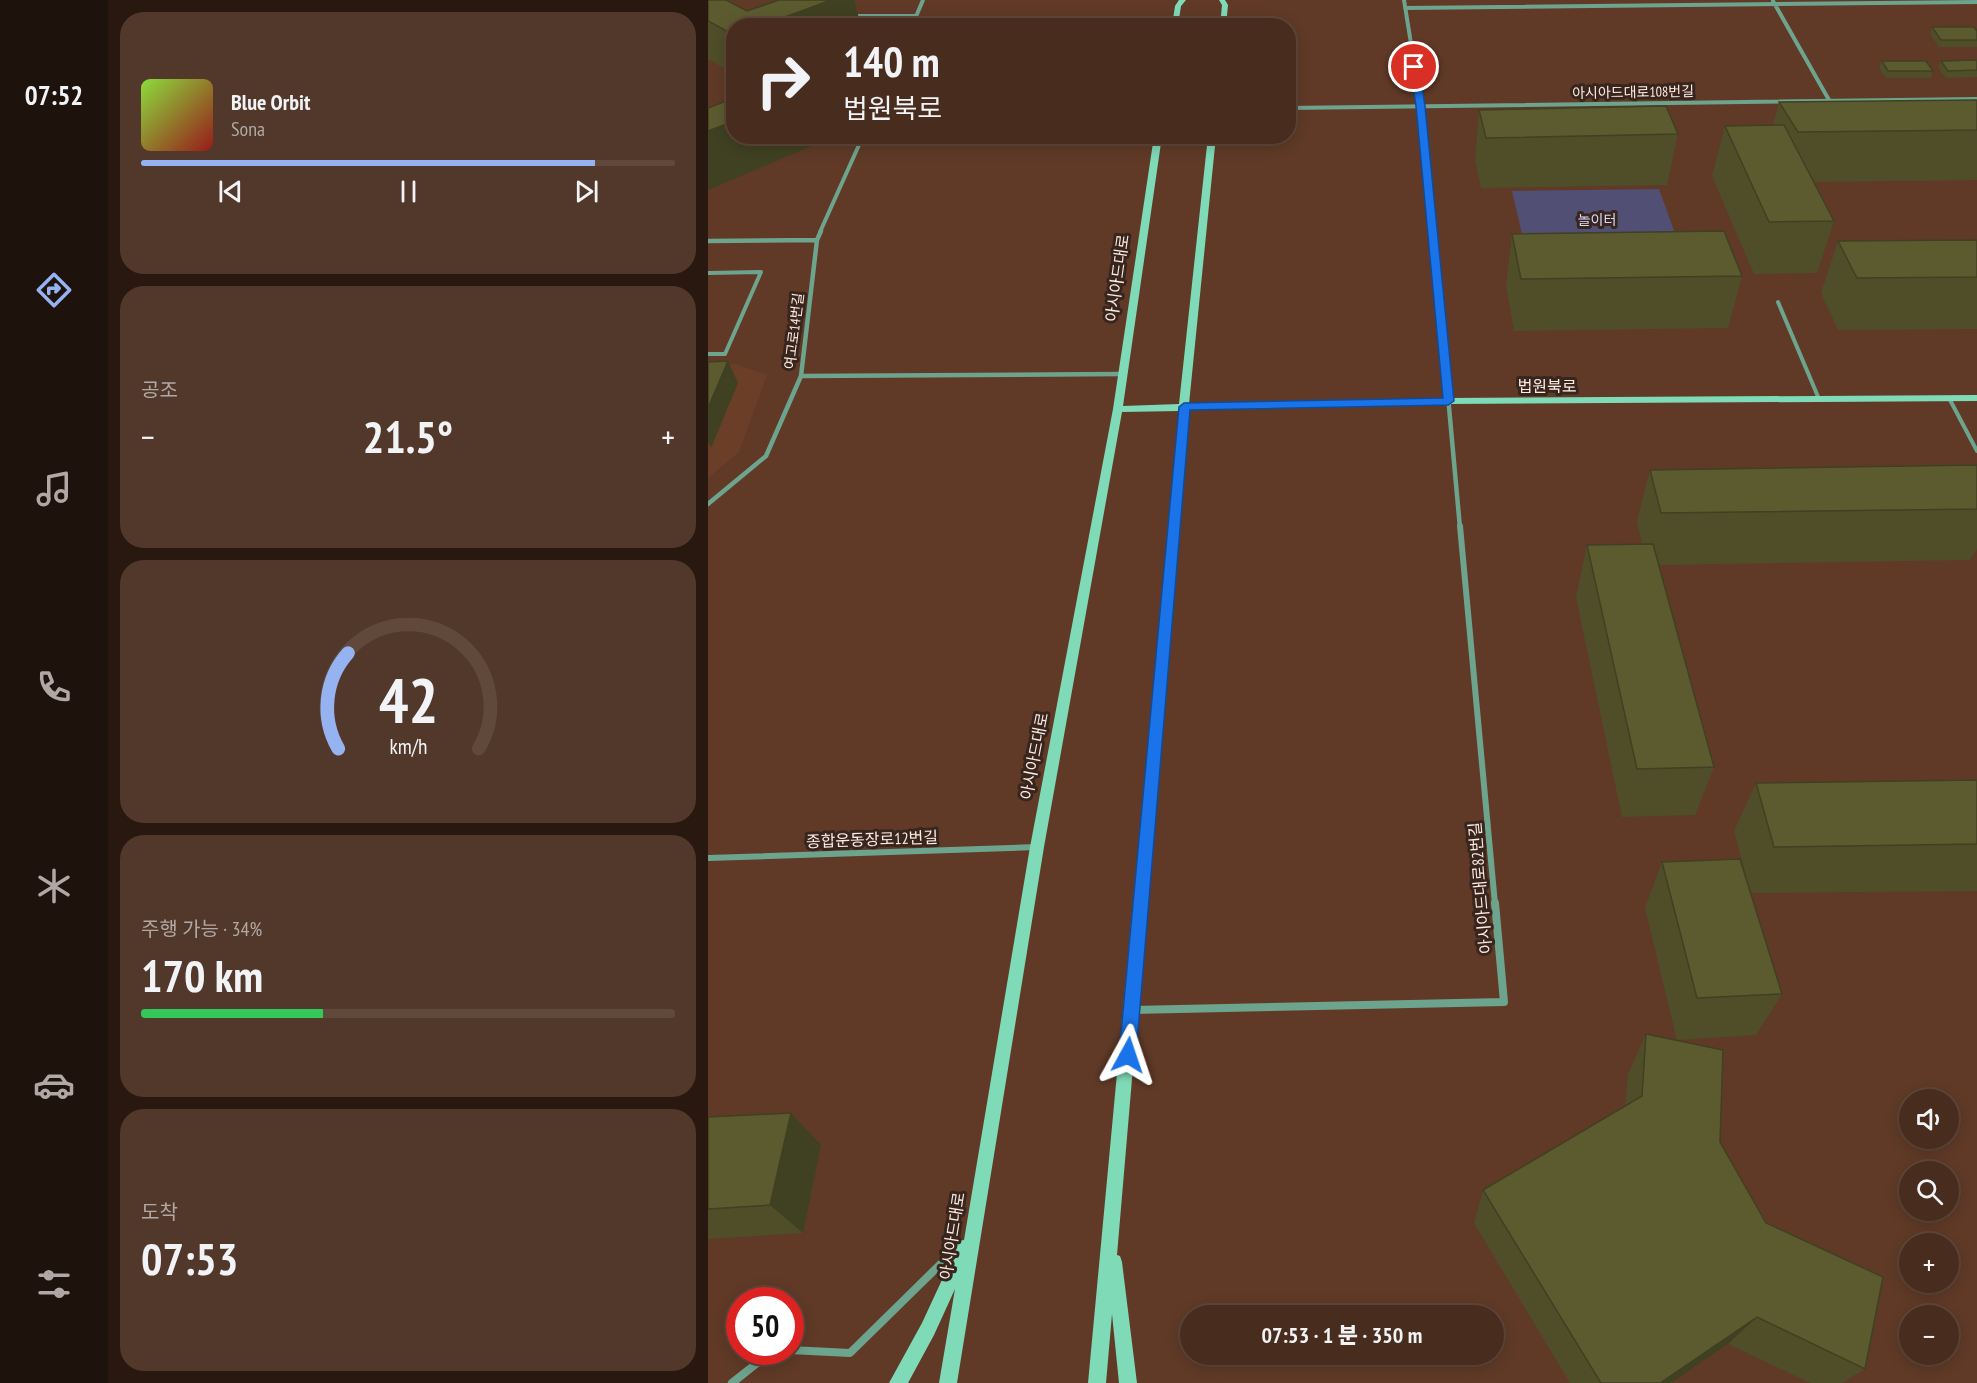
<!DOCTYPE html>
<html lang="ko">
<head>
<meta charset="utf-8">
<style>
	body { margin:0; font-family:"PT Sans Narrow","Noto Sans KR",sans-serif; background:#52382a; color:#f1f3f6; height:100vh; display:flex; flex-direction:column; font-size:22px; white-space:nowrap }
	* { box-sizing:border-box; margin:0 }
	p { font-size:20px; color:#b1a7a4 }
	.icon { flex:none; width:33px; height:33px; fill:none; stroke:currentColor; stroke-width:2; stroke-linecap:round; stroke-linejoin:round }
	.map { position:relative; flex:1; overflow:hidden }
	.details { display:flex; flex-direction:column; gap:12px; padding:12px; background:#281810; width:600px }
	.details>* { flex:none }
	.top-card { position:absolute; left:18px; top:18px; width:570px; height:126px; border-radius:24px; box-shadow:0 3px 15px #0003,0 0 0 2px #60483b; background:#482c1d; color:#f1f3f6; overflow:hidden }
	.buttons { position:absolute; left:1191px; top:1089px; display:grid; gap:12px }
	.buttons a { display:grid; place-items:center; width:60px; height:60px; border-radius:50%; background:#482c1d; box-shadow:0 3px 15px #0003,0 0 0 2px #60483b; font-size:30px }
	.speed { position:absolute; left:18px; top:1287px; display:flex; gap:12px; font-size:30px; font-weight:700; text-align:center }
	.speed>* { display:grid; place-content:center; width:78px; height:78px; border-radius:50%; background:#482c1d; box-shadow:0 3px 15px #0003,0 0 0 2px #60483b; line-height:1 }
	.speed .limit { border:9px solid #d22; background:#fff; color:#111 }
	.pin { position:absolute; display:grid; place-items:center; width:51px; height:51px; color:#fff; margin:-26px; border:3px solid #fff; border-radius:50%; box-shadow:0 2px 6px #0007 }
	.me { position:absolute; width:66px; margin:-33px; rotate:5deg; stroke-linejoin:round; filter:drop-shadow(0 0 4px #0008) }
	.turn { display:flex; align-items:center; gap:21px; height:126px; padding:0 18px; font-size:27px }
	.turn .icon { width:78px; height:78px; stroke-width:2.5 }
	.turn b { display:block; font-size:42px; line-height:51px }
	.big { font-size:45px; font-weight:800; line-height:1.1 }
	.details .widget { flex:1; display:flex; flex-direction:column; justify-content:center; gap:9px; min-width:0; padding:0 21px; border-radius:24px; background:#52382a }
	.details .dial { align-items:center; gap:0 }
	.dial svg { height:156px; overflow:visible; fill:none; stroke:#60483b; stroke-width:7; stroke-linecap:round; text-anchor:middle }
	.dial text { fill:#f1f3f6; stroke:none }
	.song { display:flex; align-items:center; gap:18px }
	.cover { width:72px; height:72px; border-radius:9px; background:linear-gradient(135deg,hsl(90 70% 55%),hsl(0 70% 35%)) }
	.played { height:6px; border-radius:3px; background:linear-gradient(90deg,#95b2f1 85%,#60483b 85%) }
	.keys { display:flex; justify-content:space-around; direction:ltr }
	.heat { display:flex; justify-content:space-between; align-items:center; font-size:33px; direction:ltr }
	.charge { height:9px; border-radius:4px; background:linear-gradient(90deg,#34c759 34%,#60483b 0) }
	.trip { position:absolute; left:472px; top:1305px; width:324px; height:60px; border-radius:30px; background:#482c1d; box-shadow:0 3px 15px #0003,0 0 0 2px #60483b; font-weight:800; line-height:60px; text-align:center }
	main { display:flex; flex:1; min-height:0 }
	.dock { display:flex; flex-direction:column; width:108px; justify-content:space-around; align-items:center; background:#1d120c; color:#b1a7a4 }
	.dock .icon { width:42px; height:42px }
	.dock .selected { color:#95b2f1 }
	.dock b { font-size:27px; color:#f1f3f6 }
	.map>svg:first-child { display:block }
	.built { fill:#6b3e27 }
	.green { fill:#524f74 }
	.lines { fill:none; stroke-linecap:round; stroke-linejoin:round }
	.service { stroke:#6da48e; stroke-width:4 }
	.minor-far3 { stroke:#6da48e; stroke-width:4 }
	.minor-far2 { stroke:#6da48e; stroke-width:4.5 }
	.minor-far1 { stroke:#6da48e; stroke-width:6 }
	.minor { stroke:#6da48e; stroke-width:8 }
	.secondary { fill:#7fdab7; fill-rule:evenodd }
	.wall { fill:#4f4e29 }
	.shaded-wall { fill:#404022 }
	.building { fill:#5c5b30; stroke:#404022; stroke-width:1.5 }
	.route { fill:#1a73e8; stroke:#114b97; stroke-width:1.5 }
	.labels { text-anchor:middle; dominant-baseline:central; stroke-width:6; stroke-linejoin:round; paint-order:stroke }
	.far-street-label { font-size:14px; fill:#fdeae1; stroke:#38261e }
	.far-park-label { font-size:14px; fill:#d9d8fb; stroke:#38261e }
	.street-label { font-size:16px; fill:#fdeae1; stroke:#38261e }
</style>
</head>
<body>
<main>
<nav class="dock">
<b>07:52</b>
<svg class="icon selected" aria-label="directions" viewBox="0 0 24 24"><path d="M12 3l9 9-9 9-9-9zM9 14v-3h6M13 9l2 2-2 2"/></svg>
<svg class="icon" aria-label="music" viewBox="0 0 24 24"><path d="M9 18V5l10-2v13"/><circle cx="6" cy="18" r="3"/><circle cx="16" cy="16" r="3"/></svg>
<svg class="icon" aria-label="phone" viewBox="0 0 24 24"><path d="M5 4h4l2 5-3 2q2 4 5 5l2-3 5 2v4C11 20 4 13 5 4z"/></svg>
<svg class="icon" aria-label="climate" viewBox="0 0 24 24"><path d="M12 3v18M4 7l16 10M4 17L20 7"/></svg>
<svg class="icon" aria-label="car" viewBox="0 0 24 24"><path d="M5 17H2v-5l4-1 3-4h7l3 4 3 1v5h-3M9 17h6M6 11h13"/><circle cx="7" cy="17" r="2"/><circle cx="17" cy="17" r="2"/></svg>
<svg class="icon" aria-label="filters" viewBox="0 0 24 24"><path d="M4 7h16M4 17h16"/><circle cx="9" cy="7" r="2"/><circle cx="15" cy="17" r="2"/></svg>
</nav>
<section class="details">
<div class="widget">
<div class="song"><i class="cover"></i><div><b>Blue Orbit</b><p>Sona</p></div></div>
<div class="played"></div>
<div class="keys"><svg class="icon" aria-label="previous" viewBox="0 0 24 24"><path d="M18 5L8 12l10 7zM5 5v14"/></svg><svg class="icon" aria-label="pause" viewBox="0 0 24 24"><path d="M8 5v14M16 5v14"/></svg><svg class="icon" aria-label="next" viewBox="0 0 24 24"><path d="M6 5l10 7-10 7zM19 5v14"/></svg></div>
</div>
<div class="widget"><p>공조</p>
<div class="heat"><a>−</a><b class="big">21.5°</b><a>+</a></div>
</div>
<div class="widget dial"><svg viewBox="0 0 100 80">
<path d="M14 69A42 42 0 1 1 86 69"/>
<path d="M14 69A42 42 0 0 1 19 20" stroke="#95b2f1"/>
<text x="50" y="56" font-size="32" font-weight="700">42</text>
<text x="50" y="72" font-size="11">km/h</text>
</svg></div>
<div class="widget"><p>주행 가능 · 34%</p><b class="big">170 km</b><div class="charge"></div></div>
<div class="widget"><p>도착</p><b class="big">07:53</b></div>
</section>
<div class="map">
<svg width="1269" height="1383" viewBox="0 0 1269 1383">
	<rect width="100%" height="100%" fill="#603a27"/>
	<path class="built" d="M0 363 28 364 59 375 31 452 0 478Z"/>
	<path class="green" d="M951 189 973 250 818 251 804 191Z"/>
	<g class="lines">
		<path class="service" d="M0 273 53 272 17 354H0
			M1070 302 1111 399
			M1241 398 1269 451"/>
		<path class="minor-far3" d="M696 0 713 106 725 232
			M1065 1 1121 100
			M697 8 1269 2
			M145 16H208
			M204 26 215 0
			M580 108 1269 99
			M112 232 155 136"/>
		<path class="minor-far2" d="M725 231 752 528
			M0 241 109 240
			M93 376 415 374
			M0 504 58 456 93 376 109 240 113 231"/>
		<path class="minor-far1" d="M752 526 787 904
			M0 858 329 847"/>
		<path class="minor" d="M424 1010 796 1002 787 903
			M82 1350 142 1353 253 1244
			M24 1383 63 1352"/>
		<path class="secondary" d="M471 0H478L473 6 470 26H464L467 6Z
			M511 0H517L520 5 518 26H512L514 5Z
			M446 136H454L415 406 471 404 500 136H508L481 404 740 398 1269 395V401L740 404 481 410 409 1255 412 1256 414 1262 429 1383H411L404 1314 398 1383H380L471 411 414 412 336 847 249 1383H231L247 1289 226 1335 200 1383H181L214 1323 252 1241 256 1240 322 847 405 409Z"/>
	</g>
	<path class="wall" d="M0 0 39 11 71 0H146L153 26H26V74L0 59Z
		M1224 27 1269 31V47H1231L1222 34Z
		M1269 60V77L1238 78 1230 68 1233 61Z
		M1174 61 1225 71 1223 78H1178L1171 68Z
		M1269 100V180L1105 182 1126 221 1109 273 1046 274 1004 176 1017 126 1065 125 1071 102Z
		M771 110 970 134 959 185 773 188 767 160Z
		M804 234 1034 276 1020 328 806 331 798 285Z
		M1269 240V329L1130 330 1113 293 1130 241Z
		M1269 466V549L1262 560 951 565 1006 767 987 815 914 817 868 597 879 545 934 544 929 522 942 470Z
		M1269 780V891L1043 893 1074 994 1048 1035 969 1040 937 908 954 862 1038 876 1026 831 1048 783Z
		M938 1034 1012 1142 1058 1223 1157 1369 1134 1383H1102L1020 1344 963 1383H862L766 1223 775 1190 917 1106 920 1074Z
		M83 1113 113 1145 95 1233 0 1239V1117Z"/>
	<path class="shaded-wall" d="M123 0H146L153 26H53Z
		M26 121V136H103L106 145 0 190V131Z
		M20 361 30 383 3 448 0 442V408Z
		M83 1113 113 1145 95 1233 62 1205Z
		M1049 1317 1020 1344 963 1383H952Z"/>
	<path class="building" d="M0 0H18L39 11 71 0H123L53 26H26V35L0 21Z
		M1224 27H1266L1269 31V40H1233Z
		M1269 60V70L1240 71 1233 61Z
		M1174 61H1218L1225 71H1180Z
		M26 98V121L0 131V108Z
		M1269 100V130L1090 132 1071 102Z
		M958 106 970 134 778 138 771 110Z
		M1076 125 1126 221 1061 222 1017 126Z
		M1016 231 1034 276 813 279 804 234Z
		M1269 240V277L1149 278 1130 241Z
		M20 361 0 408V362Z
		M1269 465V509L953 513 942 470Z
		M945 544 1006 767 929 769 879 545Z
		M1269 780V844L1066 847 1048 783Z
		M1032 859 1074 994 989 998 954 862Z
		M938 1034 1015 1050 1012 1142 1058 1223 1175 1277 1157 1369 1049 1317 952 1383H893L775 1190 934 1096Z
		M83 1113 62 1205 0 1209V1117Z"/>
	<path class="route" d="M706 64 711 67 717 106 746 401 740 405 482 410 428 1055 426 1061 420 1063 414 1061 411 1055 471 407 476 403 735 398 708 106 702 67Z"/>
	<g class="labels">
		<g class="far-street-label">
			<text transform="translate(925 92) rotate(-1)">아시아드대로108번길</text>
			<text transform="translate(86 331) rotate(-83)">여고로14번길</text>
		</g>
		<g class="far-park-label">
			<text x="889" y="220">놀이터</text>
		</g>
		<g class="street-label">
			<text transform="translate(409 278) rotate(-82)">아시아드대로</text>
			<text x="839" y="386">법원북로</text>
			<text transform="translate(326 756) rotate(-79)">아시아드대로</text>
			<text transform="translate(164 839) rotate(-2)">종합운동장로12번길</text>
			<text transform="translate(772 888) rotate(-95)">아시아드대로82번길</text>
			<text transform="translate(244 1236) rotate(-81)">아시아드대로</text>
		</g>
	</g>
</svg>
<div class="buttons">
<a><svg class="icon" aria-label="sound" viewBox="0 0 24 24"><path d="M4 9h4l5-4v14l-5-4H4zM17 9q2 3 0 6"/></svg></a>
<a><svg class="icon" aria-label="search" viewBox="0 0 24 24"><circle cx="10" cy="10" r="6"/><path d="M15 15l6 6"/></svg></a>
<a>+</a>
<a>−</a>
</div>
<div class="speed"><div class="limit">50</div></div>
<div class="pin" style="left:706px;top:67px;background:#d93025"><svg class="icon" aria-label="arrive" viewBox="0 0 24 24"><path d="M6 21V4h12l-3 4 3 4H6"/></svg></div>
<svg class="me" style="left:420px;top:1055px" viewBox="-20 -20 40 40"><path d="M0-17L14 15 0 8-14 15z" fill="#1a73e8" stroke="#fff" stroke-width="4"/></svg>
<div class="trip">07:53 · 1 분 · 350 m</div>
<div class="top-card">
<div class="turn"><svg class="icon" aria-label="right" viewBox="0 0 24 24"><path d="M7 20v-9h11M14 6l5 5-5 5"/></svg><div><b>140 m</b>법원북로</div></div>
</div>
</div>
</main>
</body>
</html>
